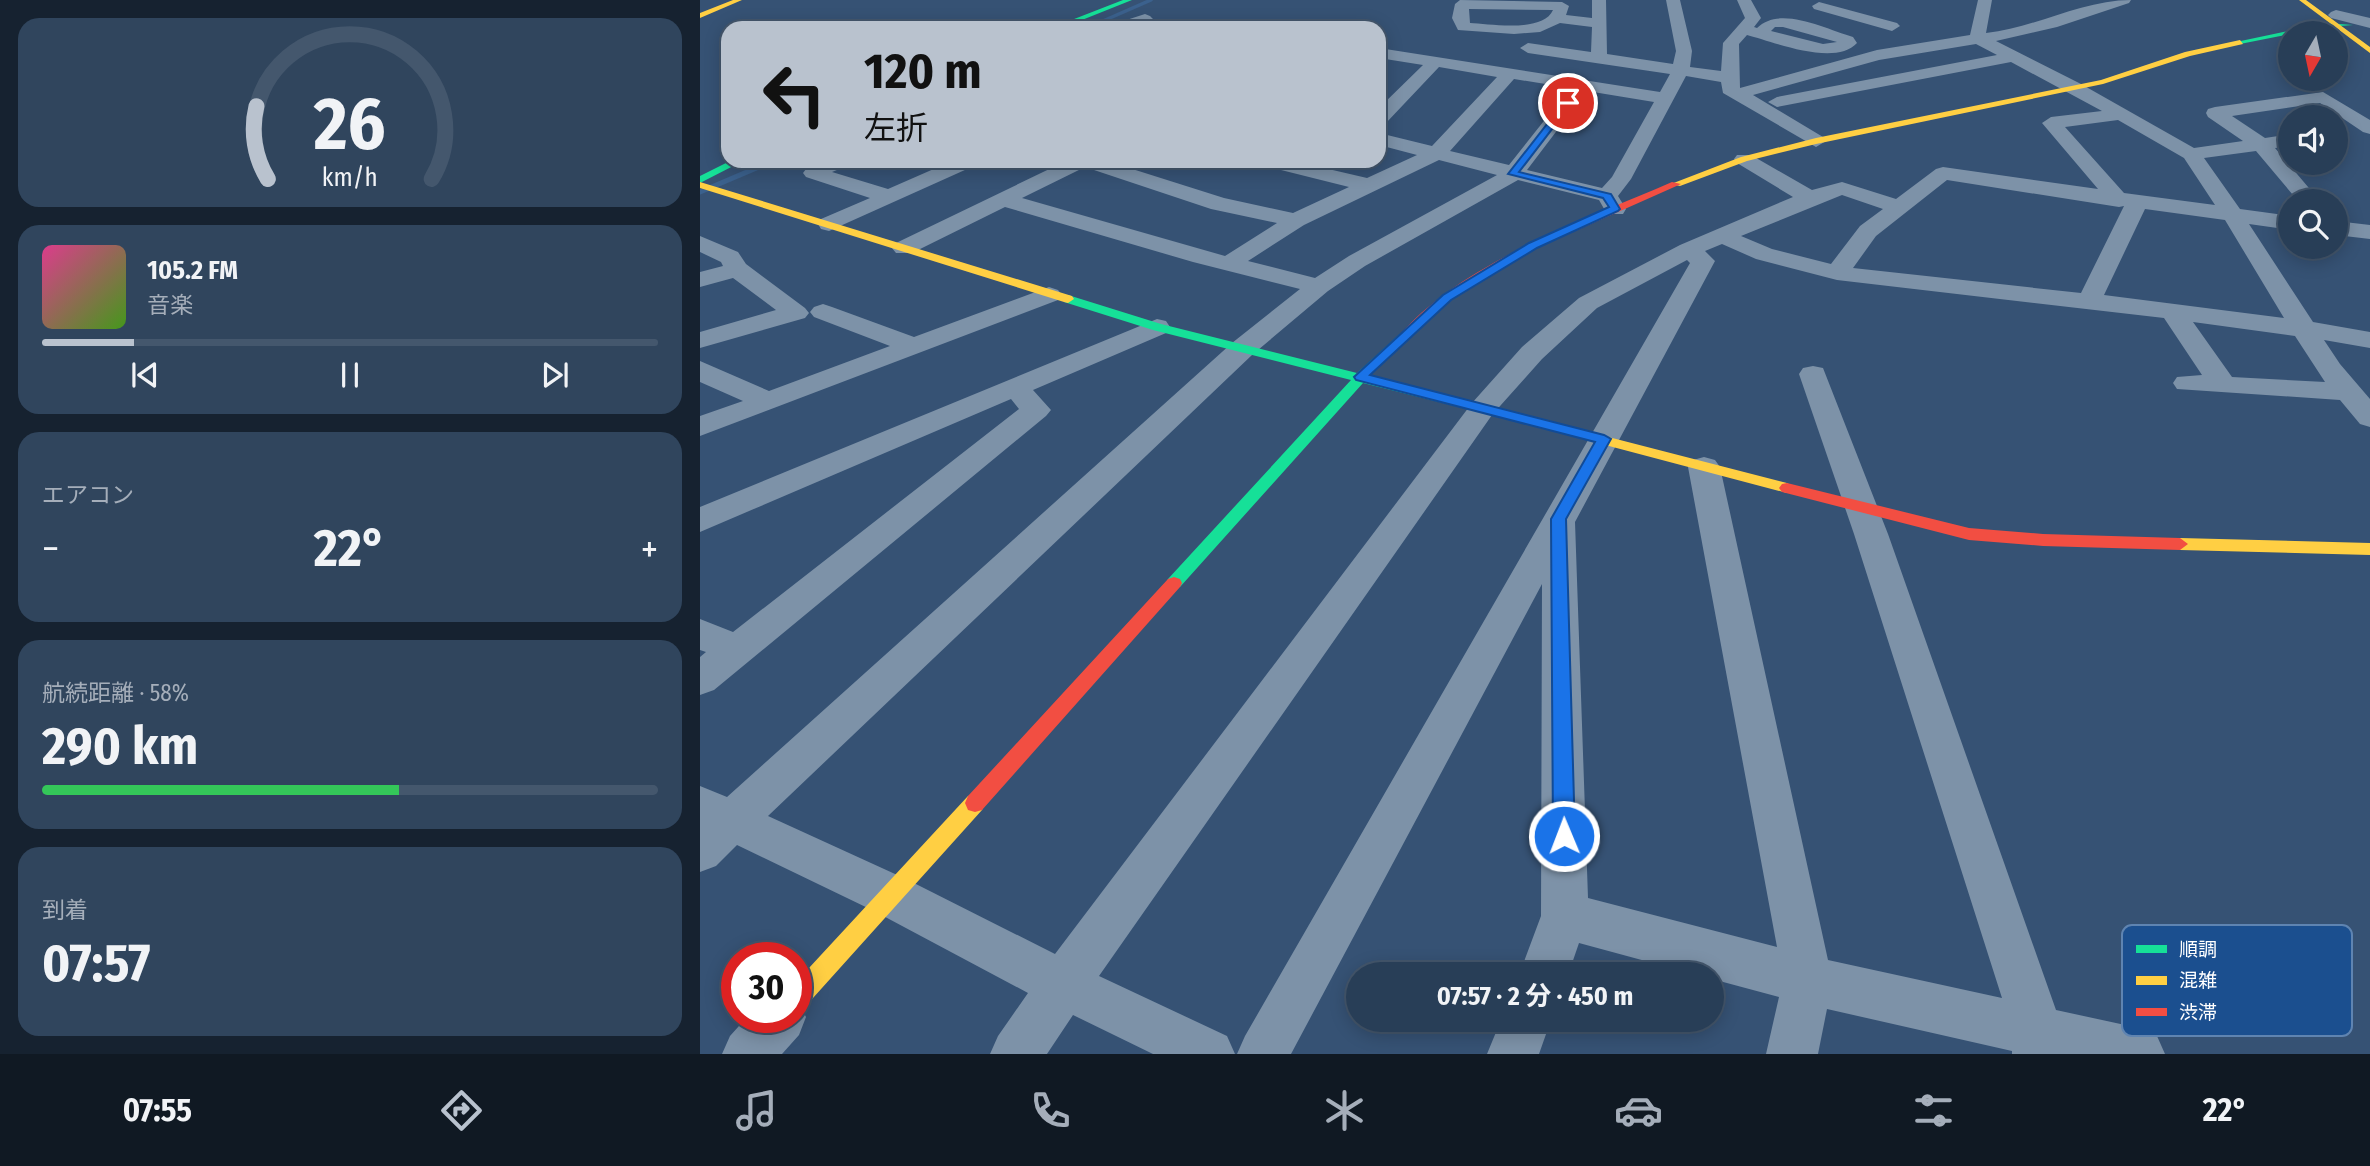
<!DOCTYPE html>
<html lang="ja">
<head>
<meta charset="utf-8">
<style>
	body { margin:0; font-family:"Fira Sans Condensed","Noto Sans JP",sans-serif; background:#30455d; color:#f1f3f6; height:100vh; display:flex; flex-direction:column; font-size:26px; white-space:nowrap }
	* { box-sizing:border-box; margin:0 }
	p { font-size:23px; color:#a5aeba }
	.icon { flex:none; width:38px; height:38px; fill:none; stroke:currentColor; stroke-width:2; stroke-linecap:round; stroke-linejoin:round }
	.map { position:relative; flex:1; overflow:hidden }
	.sheet { display:flex; flex-direction:column; gap:18px; padding:18px; background:#162230; width:700px }
	.sheet>* { flex:none }
	.top-card { position:absolute; left:21px; top:21px; width:665px; height:147px; border-radius:21px; box-shadow:0 4px 18px #0003,0 0 0 2px #44576d; background:#b9c2ce; color:#111; overflow:hidden }
	.needle { width:46px; rotate:189deg }
	.controls { position:absolute; left:1578px; top:21px; display:grid; gap:14px }
	.controls a { display:grid; place-items:center; width:70px; height:70px; border-radius:50%; background:#283e57; box-shadow:0 4px 18px #0003,0 0 0 2px #44576d; font-size:35px }
	.speed { position:absolute; left:21px; top:942px; display:flex; gap:14px; font-size:35px; font-weight:700; text-align:center }
	.speed>* { display:grid; place-content:center; width:91px; height:91px; border-radius:50%; background:#283e57; box-shadow:0 4px 18px #0003,0 0 0 2px #44576d; line-height:1 }
	.speed .limit { border:10px solid #d22; background:#fff; color:#111 }
	.pin { position:absolute; display:grid; place-items:center; width:60px; height:60px; color:#fff; margin:-30px; border:4px solid #fff; border-radius:50%; box-shadow:0 2px 7px #0007 }
	.me { position:absolute; width:77px; margin:-38px; rotate:359deg; stroke-linejoin:round; filter:drop-shadow(0 0 5px #0008) }
	.turn { display:flex; align-items:center; gap:24px; height:147px; padding:0 28px; font-size:32px }
	.turn .icon { width:91px; height:91px; stroke-width:2.5 }
	.turn b { display:block; font-size:49px; line-height:60px }
	.big { font-size:52px; font-weight:700; line-height:1.1 }
	.sheet .tile { flex:1; display:flex; flex-direction:column; justify-content:center; gap:10px; min-width:0; padding:0 24px; border-radius:21px; background:#30455d }
	.sheet .dial { align-items:center; gap:0 }
	.dial svg { height:182px; overflow:visible; fill:none; stroke:#44576d; stroke-width:7; stroke-linecap:round; text-anchor:middle }
	.dial text { fill:#f1f3f6; stroke:none }
	.song { display:flex; align-items:center; gap:21px }
	.cover { width:84px; height:84px; border-radius:10px; background:linear-gradient(135deg,hsl(330 70% 55%),hsl(100 70% 35%)) }
	.played { height:7px; border-radius:4px; background:linear-gradient(90deg,#b9c2ce 15%,#44576d 15%) }
	.keys { display:flex; justify-content:space-around; direction:ltr }
	.heat { display:flex; justify-content:space-between; align-items:center; font-size:38px; direction:ltr }
	.charge { height:10px; border-radius:5px; background:linear-gradient(90deg,#34c759 58%,#44576d 0) }
	.trip { position:absolute; left:646px; top:962px; width:378px; height:70px; border-radius:35px; background:#283e57; box-shadow:0 4px 18px #0003,0 0 0 2px #44576d; font-weight:700; line-height:70px; text-align:center }
	.menu { display:flex; height:112px; justify-content:space-around; align-items:center; background:#101923; color:#a5aeba }
	.menu .icon { width:49px; height:49px }
	.menu .on { color:#b9c2ce }
	.menu b { font-size:32px; color:#f1f3f6 }
	main { display:flex; flex:1; min-height:0 }
	.map>svg:first-child { display:block }
	.lines { fill:none; stroke-linecap:round; stroke-linejoin:round }
	.stream-far1 { stroke:#3b618d; stroke-width:3.5 }
	.stream { stroke:#3b618d; stroke-width:5 }
	.street { fill:#7d92a8; fill-rule:evenodd }
	.fast { fill:#16e098; fill-rule:evenodd }
	.slow { fill:#ffcf43; fill-rule:evenodd }
	.jam { fill:#f24e42; fill-rule:evenodd }
	.route { fill:#1a73e8; stroke:#114b97; stroke-width:2 }
	.key { fill:#1b4f8f; stroke:#5f84b1; stroke-width:2 }
	.key-label { font-size:19px; fill:#fff }
</style>
</head>
<body>
<main>
<section class="sheet">
<div class="tile dial"><svg viewBox="0 0 100 80">
<path d="M14 69A42 42 0 1 1 86 69"/>
<path d="M14 69A42 42 0 0 1 9 37" stroke="#b9c2ce"/>
<text x="50" y="56" font-size="32" font-weight="700">26</text>
<text x="50" y="72" font-size="11">km/h</text>
</svg></div>
<div class="tile">
<div class="song"><i class="cover"></i><div><b>105.2 FM</b><p>音楽</p></div></div>
<div class="played"></div>
<div class="keys"><svg class="icon" aria-label="previous" viewBox="0 0 24 24"><path d="M18 5L8 12l10 7zM5 5v14"/></svg><svg class="icon" aria-label="pause" viewBox="0 0 24 24"><path d="M8 5v14M16 5v14"/></svg><svg class="icon" aria-label="next" viewBox="0 0 24 24"><path d="M6 5l10 7-10 7zM19 5v14"/></svg></div>
</div>
<div class="tile"><p>エアコン</p>
<div class="heat"><a>−</a><b class="big">22°</b><a>+</a></div>
</div>
<div class="tile"><p>航続距離 · 58%</p><b class="big">290 km</b><div class="charge"></div></div>
<div class="tile"><p>到着</p><b class="big">07:57</b></div>
</section>
<div class="map">
<svg width="1670" height="1054" viewBox="0 0 1670 1054">
	<rect width="100%" height="100%" fill="#365274"/>
	<g class="lines">
		<path class="stream-far1" d="M387 28 451 0"/>
		<path class="stream" d="M0 192 73 161"/>
		<path class="street" d="M760 0 862 2 869 6 866 15 892 18V0H906L907 54 973 64 976 51 966 0H980L992 51 990 67 1021 71 1023 43 1045 18 1037 0H1051L1061 18 1054 27 1057 28C1080 5 1125 29 1153 37L1157 43C1135 67 1074 42 1047 35L1039 44 1040 88 1177 50 1270 35 1278 0H1292L1286 33C1335 28 1382 0 1431 0L1429 3 1357 27 1296 41 1381 84 1494 148 1543 141 1508 117 1506 113 1508 109 1515 107 1623 92 1670 120V134L1663 132 1620 103 1532 116 1565 138 1591 134V146L1575 148 1620 201H1598L1556 151 1504 158 1540 209 1591 216V230L1549 224 1613 322 1670 332V348L1624 340 1640 364 1670 399V427L1660 424 1640 400 1477 389 1473 383 1477 377 1502 375 1464 318 1137 280 1056 259 1022 244 1005 251 1015 261 875 522 888 898 1077 947 988 467 993 460 1004 457 1015 460 1020 467 1128 960 1302 998 1154 534 1099 374 1103 368 1113 366 1123 368 1188 534 1356 1010 1439 1028 1457 1036 1465 1054H1312V1051L1127 1009 1118 1054H1066L1079 997 1012 979V975H997L879 943 868 975H819L841 916 842 584 591 1054H537L545 1036 990 263 987 260 897 308 842 359 792 415 399 976 527 1036 535 1054H453L373 1015 347 1054H290L298 1036 328 993 174 911 37 845 16 866 0 872V786L27 797 532 343 600 289 493 262 305 207 212 253H196L192 248 196 243 366 161H407L524 198 593 213 649 187 561 165 558 161H594L667 178 717 155 679 145V133L732 146 797 77 739 67 686 123 679 125V108L723 65 679 58V48L960 92 970 74 828 53 820 48 828 43 891 52 892 27 860 23 840 32 814 34 758 30 752 18 755 4ZM769 9 853 10C843 33 790 24 770 23ZM1075 27H1083L1137 42 1123 44 1071 31ZM1276 44 1297 55 1077 97 1068 102 1077 107 1311 62 1402 111 1351 117 1342 123 1398 189 1243 167 1236 169 1196 199 1142 182 1112 190 1051 155H1037L1034 159 1037 163 1093 197 980 245 879 298 822 347 772 403 355 954 206 879 68 816 552 355 628 291 665 266 818 180 899 200 907 214H923L926 209 918 196 931 179 986 76 1021 82 1023 93 1116 147 1126 141 1123 137 1053 95 1179 60ZM814 79 870 88 809 165 750 151ZM887 91 954 102 912 177 902 188 827 170ZM1418 120 1484 158 1515 205 1424 193 1365 127ZM739 160 797 175 649 256 615 278 548 261 604 225ZM385 167 511 209 577 223 525 256 322 198ZM1247 180 1419 207 1424 206 1381 293 1153 268 1176 236ZM1142 195 1183 209 1160 226 1131 264 1072 249 1041 236ZM1445 209 1525 220 1584 318 1404 295ZM1493 322 1595 336 1625 382 1532 377Z
			M1119 2 1197 23 1200 26 1192 31 1114 9 1112 6Z
			M1636 10 1670 18V28L1631 18 1628 15 1631 12Z
			M445 14 450 16 453 19C441 29 425 28 409 28L411 25Z
			M124 161H152L149 165 132 172 188 189 252 161H279L276 165 129 231 121 229 118 224 121 219 170 198 106 177 103 173 106 169Z
			M1636 221 1670 225V239L1636 235Z
			M0 236 38 252 46 264 105 308 109 313 105 318 0 348V332L76 310 33 278 0 287V272L23 266 21 262 0 252Z
			M349 287 358 290 362 295 358 300 0 436V416L43 401 0 382V361L69 391 190 346 114 317 110 312 114 307 123 304 132 307 214 337Z
			M457 319 466 321 470 327 466 333 333 390 351 410 346 416 14 690 0 695V657L6 652 0 650V619L33 632 319 409 311 399 0 532V507Z
			M96 998 106 1017 99 1035 82 1054H22L30 1036 47 1017H96Z
			M801 1020H851L839 1054H787Z"/>
		<path class="fast" d="M423 0H432L362 28H351Z
			M1626 23 1653 25 1626 27 1540 44 1536 42Z
			M30 161H43L0 183V176Z
			M368 295 461 324 657 373 701 333H709V339L669 376 832 417 834 420 827 424 663 383 480 587H468L466 583 468 579 651 380 453 330 364 302V296Z"/>
		<path class="slow" d="M33 0H42L0 18V13Z
			M1599 0H1606L1670 47V53Z
			M1540 40 1543 44 1490 56 1403 84 1116 144 1047 161 980 186 971 184 1041 157 1116 138 1401 80 1485 52Z
			M0 182 372 296 374 299 368 303 364 302 0 188Z
			M827 416 1087 483 1095 488 1087 493 822 423 820 420Z
			M1480 538 1670 543V555L1480 550 1472 544Z
			M275 794 282 796 285 803 282 810 104 1008 96 1012V982L268 796Z"/>
		<path class="jam" d="M972 182 981 184 837 248 751 300 709 339 705 340 699 336C759 264 887 219 972 182Z
			M1087 483 1269 528 1343 534 1480 538 1488 544 1480 550 1343 546 1269 540 1082 492 1079 488 1082 484Z
			M474 577 480 579 482 583 480 587 282 810 275 812 268 810 265 803 268 796 468 579Z"/>
	</g>
	<path class="route" d="M865 101 872 103 819 172 911 194 920 209 918 211 837 248 751 300 670 375 904 435 911 439 866 519 875 836 871 844 864 846 856 844 853 836 851 519 895 442 656 380 654 377 743 295 829 243 909 207 903 198 808 174Z"/>
	<rect x="1422" y="925" width="230" height="111" rx="10" class="key"/>
	<rect x="1436" y="945" width="31" height="8" fill="#16e098"/>
	<rect x="1436" y="976" width="31" height="9" fill="#ffcf43"/>
	<rect x="1436" y="1008" width="31" height="8" fill="#f24e42"/>
	<g class="key-label">
		<text x="1479" y="956">順調</text>
		<text x="1479" y="987">混雑</text>
		<text x="1479" y="1019">渋滞</text>
	</g>
</svg>
<div class="controls">
<a><svg class="needle" viewBox="-14 -14 28 28"><path d="M0-13l5 13h-10z" fill="#e53935"/><path d="M0 13l5-13h-10z" fill="#a5aeba"/></svg></a>
<a><svg class="icon" aria-label="sound" viewBox="0 0 24 24"><path d="M4 9h4l5-4v14l-5-4H4zM17 9q2 3 0 6"/></svg></a>
<a><svg class="icon" aria-label="search" viewBox="0 0 24 24"><circle cx="10" cy="10" r="6"/><path d="M15 15l6 6"/></svg></a>
</div>
<div class="speed"><div class="limit">30</div></div>
<div class="pin" style="left:868px;top:103px;background:#d93025"><svg class="icon" aria-label="arrive" viewBox="0 0 24 24"><path d="M6 21V4h12l-3 4 3 4H6"/></svg></div>
<svg class="me" style="left:864px;top:836px" viewBox="-20 -20 40 40"><circle r="17" fill="#1a73e8" stroke="#fff" stroke-width="3"/><path d="M0-11L8 9 0 5-8 9z" fill="#fff"/></svg>
<div class="trip">07:57 · 2 分 · 450 m</div>
<div class="top-card">
<div class="turn"><svg class="icon" aria-label="left" viewBox="0 0 24 24"><path d="M17 20v-9H6M10 6l-5 5 5 5"/></svg><div><b>120 m</b>左折</div></div>
</div>
</div>
</main>
<nav class="menu">
<b>07:55</b>
<svg class="icon on" aria-label="directions" viewBox="0 0 24 24"><path d="M12 3l9 9-9 9-9-9zM9 14v-3h6M13 9l2 2-2 2"/></svg>
<svg class="icon" aria-label="music" viewBox="0 0 24 24"><path d="M9 18V5l10-2v13"/><circle cx="6" cy="18" r="3"/><circle cx="16" cy="16" r="3"/></svg>
<svg class="icon" aria-label="phone" viewBox="0 0 24 24"><path d="M5 4h4l2 5-3 2q2 4 5 5l2-3 5 2v4C11 20 4 13 5 4z"/></svg>
<svg class="icon" aria-label="climate" viewBox="0 0 24 24"><path d="M12 3v18M4 7l16 10M4 17L20 7"/></svg>
<svg class="icon" aria-label="car" viewBox="0 0 24 24"><path d="M5 17H2v-5l4-1 3-4h7l3 4 3 1v5h-3M9 17h6M6 11h13"/><circle cx="7" cy="17" r="2"/><circle cx="17" cy="17" r="2"/></svg>
<svg class="icon" aria-label="filters" viewBox="0 0 24 24"><path d="M4 7h16M4 17h16"/><circle cx="9" cy="7" r="2"/><circle cx="15" cy="17" r="2"/></svg>
<b>22°</b>
</nav>
</body>
</html>
